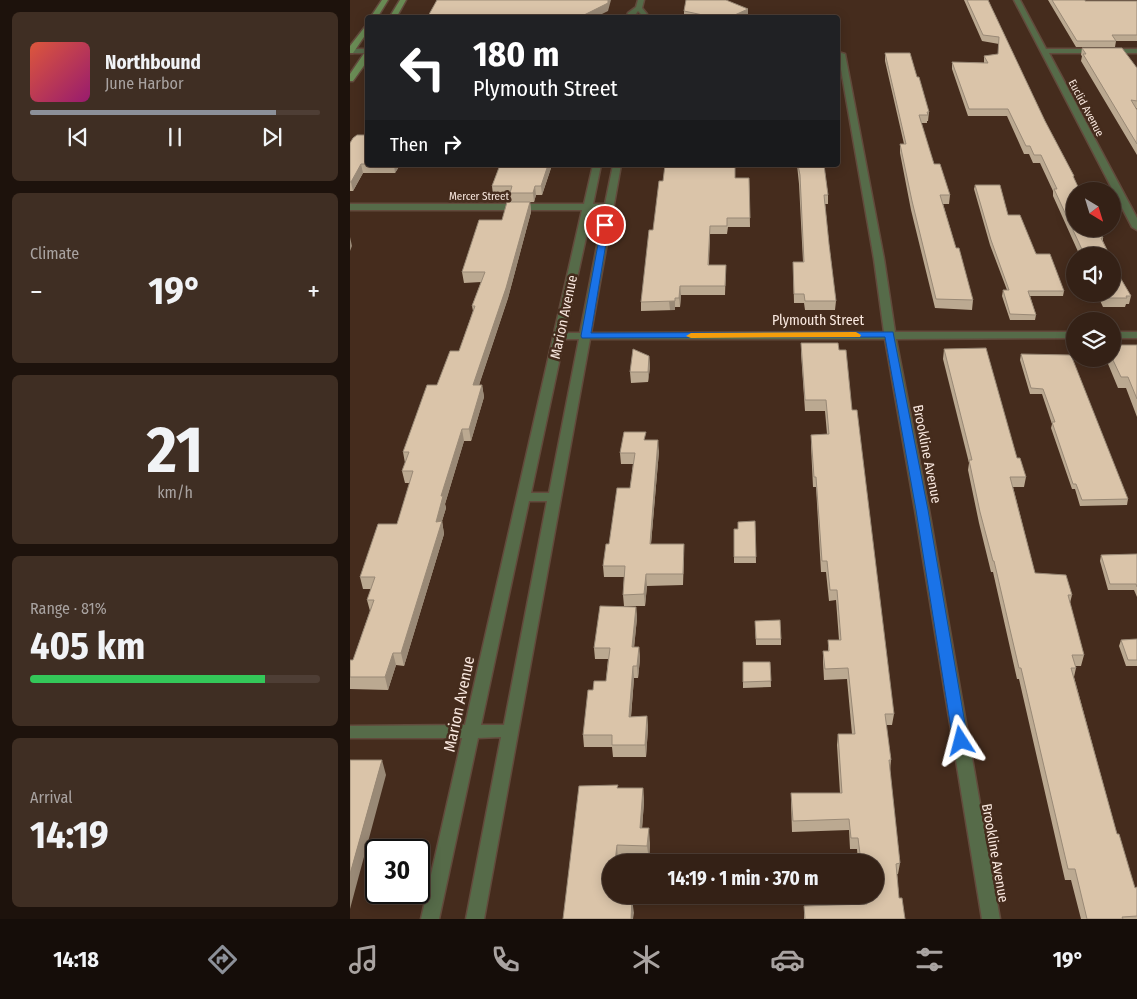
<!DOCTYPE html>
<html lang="en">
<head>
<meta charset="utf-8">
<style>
	body { margin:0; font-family:"Fira Sans Condensed",sans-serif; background:#3f2e23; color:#f1f3f6; height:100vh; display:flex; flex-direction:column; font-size:19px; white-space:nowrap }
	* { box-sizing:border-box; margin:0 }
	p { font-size:16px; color:#a9a3a1 }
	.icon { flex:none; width:28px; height:28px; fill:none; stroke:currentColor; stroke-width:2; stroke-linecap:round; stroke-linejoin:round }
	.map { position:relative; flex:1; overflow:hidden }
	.sheet { display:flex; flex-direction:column; gap:12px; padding:12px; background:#1d120c; width:350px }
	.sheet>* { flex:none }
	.banner { position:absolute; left:15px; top:15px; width:475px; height:152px; border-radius:5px; box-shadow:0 2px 12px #0003,0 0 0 1px #4e3e35; background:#202124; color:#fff; overflow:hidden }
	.needle { width:32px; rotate:142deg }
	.controls { position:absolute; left:716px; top:182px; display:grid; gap:10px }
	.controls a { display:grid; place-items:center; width:55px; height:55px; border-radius:50%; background:#342116; box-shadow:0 2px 12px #0003,0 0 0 1px #4e3e35; font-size:25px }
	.speed { position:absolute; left:15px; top:839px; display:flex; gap:10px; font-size:25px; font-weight:700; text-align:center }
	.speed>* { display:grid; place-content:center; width:65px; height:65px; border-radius:50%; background:#342116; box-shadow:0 2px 12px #0003,0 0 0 1px #4e3e35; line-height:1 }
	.speed .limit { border:2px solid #111; border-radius:8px; background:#fff; color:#111 }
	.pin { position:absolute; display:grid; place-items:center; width:42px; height:42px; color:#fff; margin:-21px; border:2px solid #fff; border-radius:50%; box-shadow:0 1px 5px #0007 }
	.me { position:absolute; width:55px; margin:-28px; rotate:351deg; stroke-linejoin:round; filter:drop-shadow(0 0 4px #0008) }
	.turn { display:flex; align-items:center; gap:18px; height:105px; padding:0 25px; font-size:22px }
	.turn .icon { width:65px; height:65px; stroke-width:2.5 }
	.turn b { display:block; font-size:35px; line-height:42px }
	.then { display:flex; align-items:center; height:48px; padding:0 25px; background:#0003; gap:10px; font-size:19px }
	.big { font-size:38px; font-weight:700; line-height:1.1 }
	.sheet .card { flex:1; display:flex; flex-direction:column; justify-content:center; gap:8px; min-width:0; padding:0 18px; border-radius:8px; background:#3f2e23 }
	.sheet .dial { align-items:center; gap:0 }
	.dial b { font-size:65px; line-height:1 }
	.song { display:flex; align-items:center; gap:15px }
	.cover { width:60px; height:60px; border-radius:8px; background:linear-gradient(135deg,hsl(10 70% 55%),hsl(320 70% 35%)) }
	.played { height:5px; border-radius:2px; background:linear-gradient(90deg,#8c9099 85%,#4e3e35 85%) }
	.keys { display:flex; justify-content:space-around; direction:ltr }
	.heat { display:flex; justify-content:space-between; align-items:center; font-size:28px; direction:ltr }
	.charge { height:8px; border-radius:4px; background:linear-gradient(90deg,#34c759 81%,#4e3e35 0) }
	.trip { position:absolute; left:252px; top:854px; width:282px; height:50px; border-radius:25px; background:#342116; box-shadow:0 2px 12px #0003,0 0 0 1px #4e3e35; font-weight:700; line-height:50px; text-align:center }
	.menu { display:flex; height:80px; justify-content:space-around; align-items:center; background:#150d09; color:#a9a3a1 }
	.menu .icon { width:35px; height:35px }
	.menu .on { color:#8c9099 }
	.menu b { font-size:22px; color:#f1f3f6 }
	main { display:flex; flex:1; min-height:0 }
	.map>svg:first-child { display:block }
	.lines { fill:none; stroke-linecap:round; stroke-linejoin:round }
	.street-casing { stroke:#624a3c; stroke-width:3 }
	.secondary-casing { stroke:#624a3c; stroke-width:3 }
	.street { fill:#566b49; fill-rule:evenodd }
	.secondary { fill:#698b54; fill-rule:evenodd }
	.wall { fill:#bba991 }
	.shaded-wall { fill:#998976 }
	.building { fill:#dac4a9; stroke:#998976 }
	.route { fill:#1a73e8; stroke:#114b97 }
	.slow { fill:#f59e0b }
	.labels { text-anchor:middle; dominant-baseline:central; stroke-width:5; stroke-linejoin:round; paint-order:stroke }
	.far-street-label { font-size:11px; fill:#fae9e0; stroke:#452c1d }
	.street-label { font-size:14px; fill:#fae9e0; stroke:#452c1d }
	.near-street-label { font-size:16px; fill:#fae9e0; stroke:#452c1d }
</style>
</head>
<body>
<main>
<section class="sheet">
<div class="card">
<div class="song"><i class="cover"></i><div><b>Northbound</b><p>June Harbor</p></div></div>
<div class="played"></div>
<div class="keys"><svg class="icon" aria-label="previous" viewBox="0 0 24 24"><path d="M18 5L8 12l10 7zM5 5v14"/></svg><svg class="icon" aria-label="pause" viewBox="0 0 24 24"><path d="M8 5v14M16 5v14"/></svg><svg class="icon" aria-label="next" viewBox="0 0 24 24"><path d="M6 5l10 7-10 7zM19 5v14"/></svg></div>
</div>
<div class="card"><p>Climate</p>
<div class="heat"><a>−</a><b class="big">19°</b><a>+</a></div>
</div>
<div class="card dial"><b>21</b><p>km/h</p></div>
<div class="card"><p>Range · 81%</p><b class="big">405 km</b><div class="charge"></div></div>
<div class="card"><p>Arrival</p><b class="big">14:19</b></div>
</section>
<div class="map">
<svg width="787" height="919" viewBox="0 0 787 919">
	<rect width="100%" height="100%" fill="#452c1d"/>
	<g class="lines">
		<g class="street-casing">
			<path id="street" d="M288 0H294L292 8 297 14V18H290L291 14 288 11 283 18H276L278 13 286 7Z
				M664 0H670L696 49H787V53H699L787 218V230L782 227Z
				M0 49H18V53H0Z
				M488 52 495 54 534 259 545 332H725V338L546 339 579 510 650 919H632L565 510 535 339H240L134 919H116L151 737 128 738 89 919H71L112 738H0V726L115 725 232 210H0V204H234L243 165H251L243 204H255L263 165H271L241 333 534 332 524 259ZM242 210H254L230 333H215ZM214 339H229L199 493H181ZM179 501H197L154 725H131Z
				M762 332H787V338H762Z"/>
		</g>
		<g class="secondary-casing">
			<path id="secondary" d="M32 0H38L27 18H20Z
				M50 0H56L46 18H39Z
				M18 23V31L3 53H0V46Z
				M15 52H18V60L3 81H0V74Z"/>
		</g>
		<use href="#street" class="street"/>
		<use href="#secondary" class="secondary"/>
	</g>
	<path class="wall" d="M614 0H638L695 121 724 176V179L753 238V241L760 256H730L703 196V191L690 163H683L679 154H674L657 116H618L602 69V62L634 63V56L648 54 649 44 632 41Z
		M698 0H735V1H787V41H766L765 47H726Z
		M398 9V17L396 18H334V11Z
		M732 48 787 68V108H786L787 110V155L731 61 732 56 731 55Z
		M535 53 567 77 579 112 578 121H577V123H571L584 164 600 195 599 204H593L606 248 623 300 622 310 585 308 561 210 550 153V144H554L535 61Z
		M18 132V165H50L45 173H13L3 191H0V143L16 135Z
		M150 165H202L192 195H186L184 202H180L181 212 158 298 129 385H132L134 397 121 441H114L95 504 96 508 92 521 94 534 54 666 46 665 38 690 0 689V660H3L20 611 17 600 21 589H13L10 577 47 524 60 483H55L52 471 55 463 53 452 87 385 109 351 123 311 122 306 131 282 114 283 112 272 152 220 161 202 160 195H143L142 186Z
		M447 165H474L478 195V204H475L479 244 486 301 485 310H455L454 303H444L443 262H453L449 184Z
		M385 178H399L400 227H378L377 234H360L359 265H376L375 295H331L330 307H325V310L291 311V302L303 230Z
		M625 185 658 215 714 291 713 296H680L686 315 685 320H660L652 296 653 290H657L640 245 624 189Z
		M771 279 781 296 779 304H776L775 307H753L747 294H762Z
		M451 343 489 350 502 410 544 714 542 725H536L541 760 540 771 550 863 548 874H547L549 898 555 919H454V906L516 904V898H519L518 895H526V862H508L507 849H500L499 830 442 832 441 804V793H490L487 745 488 734H502L497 679 474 680 473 662V651H478V640H489L486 600 479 601 476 572H471L466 487H463L461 446V435L477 434 475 411H455L451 353Z
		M768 345H787V417L776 388H768L756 359H762Z
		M594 349 667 458 676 477 674 487H663L685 573 722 595 720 603 734 655 731 666H726V668L724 677 767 834 785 888 787 887V919H731L721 880H715L669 679H667L643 572H641L629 523 618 470 619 463 593 359Z
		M671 354 778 499 777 505 730 506 725 489H722L701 428 702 424 692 394H680L670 360Z
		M299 356 300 367 298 382 281 383 280 372Z
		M296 440 309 451 301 544 334 555 333 585 297 586 295 606H274L273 595 274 577H254L253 566 259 544 280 488 283 464H271L270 453Z
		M405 521 406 563H384V529H388Z
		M787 554V597L784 590H758L750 561 751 555Z
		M286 607 287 618 284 647H289L290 659 288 678H284L281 717 297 716 298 728 296 757H263L262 747H234L233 735 243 690 256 681 258 659H245L244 648Z
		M405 621 431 639V645H406Z
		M787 639V666H776L769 646 771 640Z
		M393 662H420L421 687 393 688Z
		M268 788H293L294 802 292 828 300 843 299 860H268V862H261V895H265V899L284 913 213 919Z"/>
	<path class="shaded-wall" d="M258 0H261L258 11 244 18H228Z
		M398 9V17L396 18H378Z
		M11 164 13 173 3 191 1 182Z
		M44 165H50L45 173Z
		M198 165H202L192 195 191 186Z
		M185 186 186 195 184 202 183 193Z
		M180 202 181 212 158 298 125 397 123 385Z
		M0 237 2 246 0 251Z
		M330 286 331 295 330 307 329 298Z
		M325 298V310H320L319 301Z
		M299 356 300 367 298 382V372Z
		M132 385 134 397 121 441 119 429Z
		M112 429 114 441 95 504 96 508 88 534 86 522 91 496Z
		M308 440 309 451 300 555V544Z
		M92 521 94 534 54 666 51 653Z
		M296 574 297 586 295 606 294 594Z
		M286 607 287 618 283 659 282 647Z
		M289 647 290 659 288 678 287 666Z
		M43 653 46 665 38 690 35 677Z
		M283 666 284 678 280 728 279 717Z
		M297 716 298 728 296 757 295 745Z
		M32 760 36 775 0 909V874Z
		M293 788 294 802 291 843 290 828Z
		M299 828 300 843 299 860 297 846Z
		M267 845 268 862H265Z
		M262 895H265L264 913 262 899Z
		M282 899 284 913 283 919H281Z"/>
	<path class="building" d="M87 0H258V3L228 18H77Z
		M336 0H376L398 9 378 18H367L334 11Z
		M617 0H638L695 121 724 176H723L730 191H725V229H749L753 238H751L760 256H735L704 189H707L691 155H684L680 146H676L658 109H619L602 62 638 63 634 56 648 54 649 37 633 35Z
		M702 0H735V1H787V35H762L766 41H727Z
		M732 48H772L787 68V101L781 100 787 110V144L733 54H736Z
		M535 53H560L567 77H569L579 112H577L578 115H569L584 164H590L600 195H590L606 248H609L623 300 586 299 562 201 550 144H556Z
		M18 132V164H11L1 182H0V143L3 138 7 135H16Z
		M150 165H198L191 186H185L183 193H160L162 186H142Z
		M315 165H385V178H399L400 218H377V226H360L358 265H376L375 286H330L329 298H325V301L291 302 299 230H303L309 181H313Z
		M448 165H474L478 195H474L479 244 486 301H455L454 294H444L443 262H454L450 175Z
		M625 185H650L658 215H670L686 254H700L714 291H678L686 315 660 314 653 290H659L641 240Z
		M157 202H180L156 288 123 385H132L119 429H112L91 496H93L86 522 92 521 51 653H43L35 677H0V660H3L24 600H17L25 577H10L28 524H47L63 471H52L59 452H53L77 385H87L100 351H109L125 306H122L135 272H112L129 220H152Z
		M762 262 771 279 781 296H776L777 298H755L753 294H762Z
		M451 343H488L489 350H496L502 410H507L544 714H535L541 760H539L550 863 546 864 549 898H552L555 919H455L454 906 517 904 516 898H521V895H526V862H511L508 838H501L499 819 443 821 441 793H492L488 734H505L498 668 475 669 473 651H479L478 640H491L487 590H480L477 561H472L466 477H464L461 435 479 434 476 400H455Z
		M768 345H787V399L778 377H771L762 358V349H770Z
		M636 348 667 458H670L676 477H660L685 573 716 575 722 595H718L734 655H722L726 668H721L767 834H769L785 888 787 887V916L772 917 773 919H737L725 869H718L671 668H669L644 561H643L630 512 619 460H622L594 349Z
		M283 349 299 356 298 372H280Z
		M671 354 721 355 778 499 732 500 726 484H723L702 422H705L693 389 681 388Z
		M274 432H296L294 440H308L300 544H334L333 574H296L294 594 273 595 275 566H253L256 544H259L267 488H280L285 453H270Z
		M405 521 406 557H384V529H388V522Z
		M787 554V587L786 584H760L751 555Z
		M250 606 286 607 282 647H289L287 666H283L279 717 297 716 295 745H262V735H233L238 690H243L244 681H256L260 648H244Z
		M430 620 431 639H406L405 621Z
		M787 639V660H778L771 640Z
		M393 662H420L421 681 393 682Z
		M0 760H32L0 874Z
		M268 785 267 788H293L290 828H299L297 846 267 845 265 862H261L262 899H282L281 919H213L229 786Z"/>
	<path class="route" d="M252 223 259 225 241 333 543 332 578 510 618 741 616 745 611 746 605 745 603 741 566 510 535 337 232 338 231 336Z"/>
	<path class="slow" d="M506 332 511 335 510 337 341 338 336 336 341 333Z"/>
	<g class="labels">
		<g class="far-street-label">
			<text transform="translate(736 108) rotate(62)">Euclid Avenue</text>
			<text x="129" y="196">Mercer Street</text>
		</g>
		<g class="street-label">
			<text transform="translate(214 317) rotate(-78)">Marion Avenue</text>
			<text x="468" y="320">Plymouth Street</text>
			<text transform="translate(577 454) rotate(79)">Brookline Avenue</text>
			<text transform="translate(645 853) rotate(80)">Brookline Avenue</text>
		</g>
		<g class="near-street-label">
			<text transform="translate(109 704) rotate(-78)">Marion Avenue</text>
		</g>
	</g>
</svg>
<div class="controls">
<a><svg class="needle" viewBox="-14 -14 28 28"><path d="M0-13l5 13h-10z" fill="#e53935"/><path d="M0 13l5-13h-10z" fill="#a9a3a1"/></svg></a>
<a><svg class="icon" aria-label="sound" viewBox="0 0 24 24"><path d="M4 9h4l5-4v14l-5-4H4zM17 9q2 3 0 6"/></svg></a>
<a><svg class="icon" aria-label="layers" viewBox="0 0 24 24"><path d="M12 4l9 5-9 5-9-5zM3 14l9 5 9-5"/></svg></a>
</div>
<div class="speed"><div class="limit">30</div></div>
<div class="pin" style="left:255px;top:225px;background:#d93025"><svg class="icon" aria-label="arrive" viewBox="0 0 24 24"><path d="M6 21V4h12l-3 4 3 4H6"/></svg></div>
<svg class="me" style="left:611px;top:741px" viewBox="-20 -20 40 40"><path d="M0-17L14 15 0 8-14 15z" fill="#1a73e8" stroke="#fff" stroke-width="4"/></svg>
<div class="trip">14:19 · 1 min · 370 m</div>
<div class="banner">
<div class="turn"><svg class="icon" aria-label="left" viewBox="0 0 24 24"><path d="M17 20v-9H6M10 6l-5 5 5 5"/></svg><div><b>180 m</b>Plymouth Street</div></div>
<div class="then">Then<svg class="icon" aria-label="right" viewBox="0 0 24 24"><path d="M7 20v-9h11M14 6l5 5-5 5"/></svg></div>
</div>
</div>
</main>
<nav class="menu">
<b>14:18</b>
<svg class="icon on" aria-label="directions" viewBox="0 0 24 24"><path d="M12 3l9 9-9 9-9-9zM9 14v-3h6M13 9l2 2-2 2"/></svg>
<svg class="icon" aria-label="music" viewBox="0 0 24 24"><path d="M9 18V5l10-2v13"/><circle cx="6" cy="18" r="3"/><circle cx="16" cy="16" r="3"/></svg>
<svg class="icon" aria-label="phone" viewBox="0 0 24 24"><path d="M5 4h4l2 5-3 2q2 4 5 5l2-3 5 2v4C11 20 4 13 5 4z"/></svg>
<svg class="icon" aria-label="climate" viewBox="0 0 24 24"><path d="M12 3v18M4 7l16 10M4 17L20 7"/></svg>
<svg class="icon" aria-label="car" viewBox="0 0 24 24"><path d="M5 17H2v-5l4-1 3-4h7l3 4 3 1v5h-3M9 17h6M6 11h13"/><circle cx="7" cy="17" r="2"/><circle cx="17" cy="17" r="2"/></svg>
<svg class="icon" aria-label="filters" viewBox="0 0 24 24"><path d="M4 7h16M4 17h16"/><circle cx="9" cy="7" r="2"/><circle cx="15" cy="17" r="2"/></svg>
<b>19°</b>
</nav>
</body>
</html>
